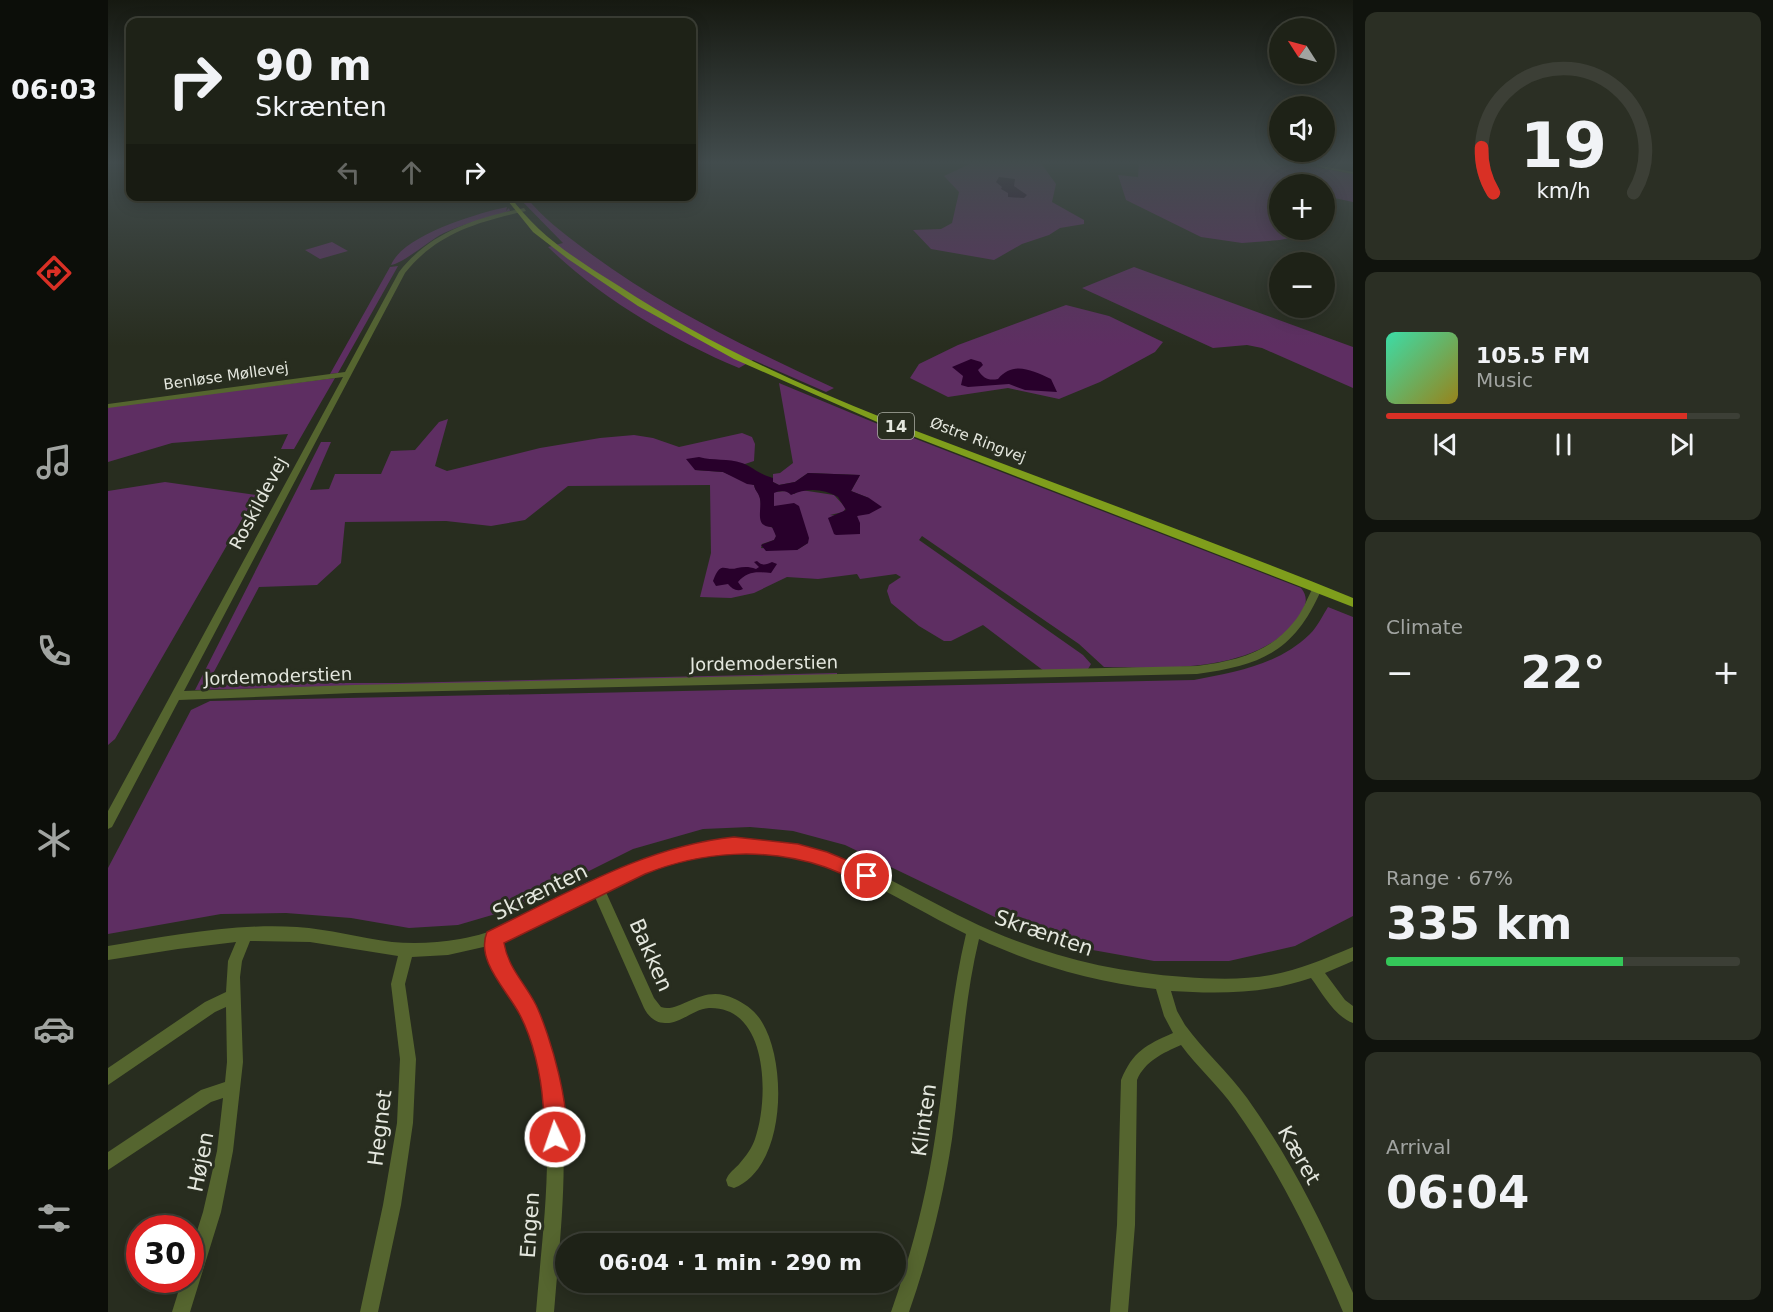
<!DOCTYPE html>
<html lang="en">
<head>
<meta charset="utf-8">
<style>
	body { margin:0; font-family:"DejaVu Sans",sans-serif; background:#2b2f24; color:#f1f3f6; height:100vh; display:flex; flex-direction:column; font-size:22px; white-space:nowrap }
	* { box-sizing:border-box; margin:0 }
	p { font-size:20px; color:#a1a4a1 }
	.icon { flex:none; width:33px; height:33px; fill:none; stroke:currentColor; stroke-width:2; stroke-linecap:round; stroke-linejoin:round }
	.map { position:relative; flex:1; overflow:hidden }
	.sheet { display:flex; flex-direction:column; gap:12px; padding:12px; background:#10130d; width:420px }
	.sheet>* { flex:none }
	.top-card { position:absolute; left:18px; top:18px; width:570px; height:183px; border-radius:12px; box-shadow:0 3px 15px #0003,0 0 0 2px #3c3f36; background:#1e2217; color:#f1f3f6; overflow:hidden }
	.needle { width:39px; rotate:306deg }
	.buttons { position:absolute; left:1161px; top:18px; display:grid; gap:12px }
	.buttons a { display:grid; place-items:center; width:66px; height:66px; border-radius:50%; background:#1e2217; box-shadow:0 3px 15px #0003,0 0 0 2px #3c3f36; font-size:30px }
	.speed { position:absolute; left:18px; top:1215px; display:flex; gap:12px; font-size:30px; font-weight:700; text-align:center }
	.speed>* { display:grid; place-content:center; width:78px; height:78px; border-radius:50%; background:#1e2217; box-shadow:0 3px 15px #0003,0 0 0 2px #3c3f36; line-height:1 }
	.speed .limit { border:9px solid #d22; background:#fff; color:#111 }
	.pin { position:absolute; display:grid; place-items:center; width:51px; height:51px; color:#fff; margin:-26px; border:3px solid #fff; border-radius:50%; box-shadow:0 2px 6px #0007 }
	.me { position:absolute; width:66px; margin:-33px; rotate:357deg; stroke-linejoin:round; filter:drop-shadow(0 0 4px #0008) }
	.turn { display:flex; align-items:center; gap:21px; height:126px; padding:0 30px; font-size:27px }
	.turn .icon { width:78px; height:78px; stroke-width:2.5 }
	.turn b { display:block; font-size:42px; line-height:51px }
	.lanes { display:flex; align-items:center; height:57px; padding:0 30px; background:#0003; justify-content:center; gap:30px; direction:ltr }
	.lanes .off { opacity:.35 }
	.big { font-size:45px; font-weight:700; line-height:1.1 }
	.sheet .card { flex:1; display:flex; flex-direction:column; justify-content:center; gap:9px; min-width:0; padding:0 21px; border-radius:12px; background:#2b2f24 }
	.sheet .dial { align-items:center; gap:0 }
	.dial svg { height:156px; overflow:visible; fill:none; stroke:#3c3f36; stroke-width:7; stroke-linecap:round; text-anchor:middle }
	.dial text { fill:#f1f3f6; stroke:none }
	.song { display:flex; align-items:center; gap:18px }
	.cover { width:72px; height:72px; border-radius:9px; background:linear-gradient(135deg,hsl(160 70% 55%),hsl(50 70% 35%)) }
	.played { height:6px; border-radius:3px; background:linear-gradient(90deg,#d93025 85%,#3c3f36 85%) }
	.keys { display:flex; justify-content:space-around; direction:ltr }
	.heat { display:flex; justify-content:space-between; align-items:center; font-size:33px; direction:ltr }
	.charge { height:9px; border-radius:4px; background:linear-gradient(90deg,#34c759 67%,#3c3f36 0) }
	.trip { position:absolute; left:447px; top:1233px; width:351px; height:60px; border-radius:30px; background:#1e2217; box-shadow:0 3px 15px #0003,0 0 0 2px #3c3f36; font-weight:700; line-height:60px; text-align:center }
	main { display:flex; flex:1; min-height:0 }
	.menu { display:flex; flex-direction:column; width:108px; justify-content:space-around; align-items:center; background:#0c0e09; color:#a1a4a1 }
	.menu .icon { width:42px; height:42px }
	.menu .current { color:#d93025 }
	.menu b { font-size:27px; color:#f1f3f6 }
	.map>svg:first-child { display:block }
	.green { fill:#5e2e62 }
	.water { fill:#28002b }
	.lines { fill:none; stroke-linecap:round; stroke-linejoin:round }
	.minor { fill:#55652f; fill-rule:evenodd }
	.major { fill:#7f9e1c; fill-rule:evenodd }
	.route { fill:#d93025; stroke:#8d1f18; stroke-width:1.5 }
	.labels { text-anchor:middle; dominant-baseline:central; stroke-width:6; stroke-linejoin:round; paint-order:stroke }
	.far-street-label { font-size:15px; fill:#e4e7de; stroke:#282d1f }
	.shield { fill:#282d1f; stroke:#acafa5; stroke-width:1.5 }
	.shield-label { font-size:16px; font-weight:bold; fill:#e4e7de }
	.street-label { font-size:18px; fill:#e4e7de; stroke:#282d1f }
	.near-street-label { font-size:21px; fill:#e4e7de; stroke:#282d1f }
</style>
</head>
<body>
<main>
<nav class="menu">
<b>06:03</b>
<svg class="icon current" aria-label="directions" viewBox="0 0 24 24"><path d="M12 3l9 9-9 9-9-9zM9 14v-3h6M13 9l2 2-2 2"/></svg>
<svg class="icon" aria-label="music" viewBox="0 0 24 24"><path d="M9 18V5l10-2v13"/><circle cx="6" cy="18" r="3"/><circle cx="16" cy="16" r="3"/></svg>
<svg class="icon" aria-label="phone" viewBox="0 0 24 24"><path d="M5 4h4l2 5-3 2q2 4 5 5l2-3 5 2v4C11 20 4 13 5 4z"/></svg>
<svg class="icon" aria-label="climate" viewBox="0 0 24 24"><path d="M12 3v18M4 7l16 10M4 17L20 7"/></svg>
<svg class="icon" aria-label="car" viewBox="0 0 24 24"><path d="M5 17H2v-5l4-1 3-4h7l3 4 3 1v5h-3M9 17h6M6 11h13"/><circle cx="7" cy="17" r="2"/><circle cx="17" cy="17" r="2"/></svg>
<svg class="icon" aria-label="filters" viewBox="0 0 24 24"><path d="M4 7h16M4 17h16"/><circle cx="9" cy="7" r="2"/><circle cx="15" cy="17" r="2"/></svg>
</nav>
<div class="map">
<svg width="1245" height="1312" viewBox="0 0 1245 1312">
	<rect width="100%" height="100%" fill="#282d1f"/>
	<path class="green" d="M864 163H933L948 184 944 202 976 220V224L952 228 941 235 914 244 886 260 823 249 805 230 833 229 844 223 851 192 836 176Z
		M1031 163H1154L1179 166 1181 163H1186L1245 174V202L1217 196 1216 184H1172V230L1216 231 1172 240 1134 243 1093 237 1018 200 1010 175 1030 177Z
		M410 197H418C434 217 455 233 475 248 552 306 639 348 726 388L718 392 645 360 631 368C562 339 494 299 440 247L455 243Z
		M399 207 398 211 401 208 402 211C383 217 357 223 336 233 320 241 296 263 283 265 295 235 370 213 399 207Z
		M224 242 240 251 212 259 197 250Z
		M290 266 230 373 222 374 282 267Z
		M1026 267 1245 347V388L1154 348 1139 345 1105 348 974 288Z
		M958 305 1001 316 1055 342 1047 352 992 382 951 399 900 388 840 397 802 378 811 364 850 345Z
		M227 378 186 449H173L180 434 64 443 0 462V406Z
		M671 383 777 427 1193 588C1201 598 1198 606 1191 617 1153 673 1056 669 996 667L971 644 814 536 811 540 975 655 983 664 980 669 936 671 875 625 843 641H836L811 626 783 603 779 591 781 585 793 577 788 574 752 579 749 574 710 579 679 577 646 593 623 598 592 597 603 553 602 485 460 486 417 520 383 526 338 521 237 522 233 563 209 585 151 587 100 683H289L729 673V675L87 690 213 442H223L202 490 221 489 227 474H273L283 451 307 450 331 422 340 419 327 466 339 471 432 448 492 438 526 435 545 438 571 447 634 433 644 437 647 444 646 461 637 464 597 459 587 470 615 472 646 485C647 491 651 492 652 498 654 507 652 516 654 523L667 529 668 537 666 540 654 544 653 548 689 550 700 543 699 533 666 507V492L679 491 686 494 693 490 726 495 738 508 735 512 722 515 748 518 751 514H761V498L743 491 752 475 700 473 687 482 671 485 665 482V474L672 473 685 463Z
		M57 482 148 495 7 739 0 745V491Z
		M1220 607 1245 617V916L1187 946 1121 961H1046L968 947 893 920 737 845 685 831 642 827 595 829 525 849 405 909 350 925 301 928 243 918 178 913 113 914 0 934V868L83 710 102 701 1086 680C1128 672 1170 665 1202 634 1209 627 1215 615 1220 607Z"/>
	<path class="water" d="M891 177 907 179 906 186 919 195 916 198 900 197V193L893 189 894 187 888 182Z
		M863 359 873 362 875 365 870 370C875 378 880 381 890 379 905 361 923 370 943 379L949 392 917 390 901 384 860 387 853 385 855 376 844 367Z
		M591 457C605 461 620 458 634 463 645 467 650 474 665 478V482L671 485 687 482 700 473 752 475 743 491 761 498 774 507 761 514 749 516 752 523V534L728 535 726 534 720 518 738 510 730 497C715 488 698 488 683 495 679 490 672 490 666 493V506L686 503 691 506 701 538 700 543 689 550 658 551 653 545 666 540 668 536 664 527C646 527 654 510 652 499 651 493 647 491 646 485L639 484 615 472 587 470 578 459Z
		M649 561C654 566 658 565 664 562L669 564 663 573C650 572 640 570 630 582L635 589C629 592 624 589 620 584L608 586 605 581C613 559 617 572 629 568 635 567 640 566 648 569L651 567 646 562Z"/>
	<g class="lines">
		<path class="minor" d="M1189 163H1197L1245 172V174Z
			M416 208 418 211C370 222 329 233 297 273L76 691 246 685 1089 666C1126 661 1161 653 1185 623 1195 612 1199 598 1206 586L1209 585 1214 588C1187 651 1155 665 1089 674L246 693 71 700 4 827 0 829V811L235 377 0 408V404L237 372 291 272C322 232 368 218 416 208Z
			M628 841C655 842 682 844 709 851 762 865 809 895 858 919 927 953 1000 972 1077 977 1105 979 1135 980 1163 975 1192 970 1218 958 1245 947V961L1217 973 1237 1000 1245 1006V1023C1226 1016 1215 994 1203 978 1156 994 1111 994 1063 991L1069 1011 1077 1025C1096 1051 1120 1072 1139 1098 1180 1155 1212 1218 1240 1282L1245 1293V1312H1235C1205 1241 1171 1171 1127 1109 1111 1086 1090 1068 1073 1045 1055 1053 1037 1061 1029 1080L1027 1225 1020 1312H1002L1009 1225 1013 1080C1025 1051 1038 1045 1065 1033L1056 1016 1048 989C986 982 927 965 871 939 855 1005 853 1072 844 1139 835 1198 821 1255 801 1312H783C803 1255 818 1198 827 1138 838 1070 842 1001 858 934 821 916 786 894 748 877 659 838 582 849 497 890L546 998 553 1007C573 1014 594 982 627 999 637 1004 645 1009 652 1019 680 1060 679 1167 626 1188L620 1186 618 1180C621 1172 627 1169 632 1163 638 1156 644 1148 647 1139 661 1100 661 1006 601 1008 585 1009 573 1024 557 1023 547 1023 540 1016 536 1008L486 895 429 927 394 942C397 968 414 985 426 1006 433 1018 437 1031 441 1045 466 1131 453 1224 446 1312H428C435 1224 450 1132 426 1045 416 1009 387 983 380 946L340 955 304 957 297 984 308 1059 305 1123 293 1205 270 1312H252L275 1205 289 1123 292 1059 283 984 290 956 202 942 142 941 134 961 132 977 135 1062 125 1151 113 1212 82 1312H64L74 1280H82V1253L95 1212 109 1151 115 1098 103 1102 0 1170V1152L93 1090 117 1082 119 1062 118 1007 107 1012 0 1085V1068L97 1002 118 992 120 961 128 942 70 949 0 960V946C62 936 126 923 189 927 221 929 252 938 284 942 306 944 329 943 352 939 401 931 441 904 485 882 530 859 577 845 628 841Z"/>
		<path class="major" d="M396 196H402C430 236 471 261 511 286 631 365 767 416 901 466 1016 509 1131 552 1245 598V607L776 425 626 359 530 306 460 259 425 232Z"/>
	</g>
	<linearGradient id="sky" x2="0" y2="1"><stop stop-color="#161911"/><stop offset="0.47" stop-color="#424c4d"/><stop offset="1" stop-color="#424c4d" stop-opacity="0"/></linearGradient>
	<rect width="1245" height="346" fill="url(#sky)"/>
	<path class="route" d="M626 837 690 844 719 852 765 871 768 876 765 882 759 885C745 879 731 872 717 867 658 847 594 851 537 874L396 943C400 968 417 983 428 1005 441 1032 467 1117 455 1145L447 1148 440 1145C435 1132 437 1118 435 1104 433 1075 425 1040 412 1015 400 991 367 961 379 932 458 894 537 846 626 837Z"/>
	<g class="labels">
		<g class="far-street-label">
			<text transform="translate(118 376) rotate(-8)">Benløse Møllevej</text>
			<text transform="translate(870 440) rotate(21)">Østre Ringvej</text>
		</g>
		<rect class="shield" x="770" y="413" width="36" height="26" rx="4.5"/>
		<g class="shield-label">
			<text x="788" y="426">14</text>
		</g>
		<g class="street-label">
			<text transform="translate(150 503) rotate(-62)">Roskildevej</text>
			<text transform="translate(656 663) rotate(-1)">Jordemoderstien</text>
			<text transform="translate(170 676) rotate(-2)">Jordemoderstien</text>
		</g>
		<g class="near-street-label">
			<text transform="translate(432 892) rotate(-26)">Skrænten</text>
			<text transform="translate(936 933) rotate(19)">Skrænten</text>
			<text transform="translate(543 955) rotate(66)">Bakken</text>
			<text transform="translate(816 1120) rotate(-82)">Klinten</text>
			<text transform="translate(272 1128) rotate(-83)">Hegnet</text>
			<text transform="translate(1191 1155) rotate(60)">Kæret</text>
			<text transform="translate(93 1162) rotate(-79)">Højen</text>
			<text transform="translate(422 1225) rotate(-86)">Engen</text>
		</g>
	</g>
</svg>
<div class="buttons">
<a><svg class="needle" viewBox="-14 -14 28 28"><path d="M0-13l5 13h-10z" fill="#e53935"/><path d="M0 13l5-13h-10z" fill="#a1a4a1"/></svg></a>
<a><svg class="icon" aria-label="sound" viewBox="0 0 24 24"><path d="M4 9h4l5-4v14l-5-4H4zM17 9q2 3 0 6"/></svg></a>
<a>+</a>
<a>−</a>
</div>
<div class="speed"><div class="limit">30</div></div>
<div class="pin" style="left:759px;top:876px;background:#d93025"><svg class="icon" aria-label="arrive" viewBox="0 0 24 24"><path d="M6 21V4h12l-3 4 3 4H6"/></svg></div>
<svg class="me" style="left:447px;top:1137px" viewBox="-20 -20 40 40"><circle r="17" fill="#d93025" stroke="#fff" stroke-width="3"/><path d="M0-11L8 9 0 5-8 9z" fill="#fff"/></svg>
<div class="trip">06:04 · 1 min · 290 m</div>
<div class="top-card">
<div class="turn"><svg class="icon" aria-label="right" viewBox="0 0 24 24"><path d="M7 20v-9h11M14 6l5 5-5 5"/></svg><div><b>90 m</b>Skrænten</div></div>
<div class="lanes"><svg class="icon off" aria-label="left" viewBox="0 0 24 24"><path d="M17 20v-9H6M10 6l-5 5 5 5"/></svg><svg class="icon off" aria-label="ahead" viewBox="0 0 24 24"><path d="M12 20V5M6 11l6-6 6 6"/></svg><svg class="icon" aria-label="right" viewBox="0 0 24 24"><path d="M7 20v-9h11M14 6l5 5-5 5"/></svg></div>
</div>
</div>
<section class="sheet">
<div class="card dial"><svg viewBox="0 0 100 80">
<path d="M14 69A42 42 0 1 1 86 69"/>
<path d="M14 69A42 42 0 0 1 8 46" stroke="#d93025"/>
<text x="50" y="56" font-size="32" font-weight="700">19</text>
<text x="50" y="72" font-size="11">km/h</text>
</svg></div>
<div class="card">
<div class="song"><i class="cover"></i><div><b>105.5 FM</b><p>Music</p></div></div>
<div class="played"></div>
<div class="keys"><svg class="icon" aria-label="previous" viewBox="0 0 24 24"><path d="M18 5L8 12l10 7zM5 5v14"/></svg><svg class="icon" aria-label="pause" viewBox="0 0 24 24"><path d="M8 5v14M16 5v14"/></svg><svg class="icon" aria-label="next" viewBox="0 0 24 24"><path d="M6 5l10 7-10 7zM19 5v14"/></svg></div>
</div>
<div class="card"><p>Climate</p>
<div class="heat"><a>−</a><b class="big">22°</b><a>+</a></div>
</div>
<div class="card"><p>Range · 67%</p><b class="big">335 km</b><div class="charge"></div></div>
<div class="card"><p>Arrival</p><b class="big">06:04</b></div>
</section>
</main>
</body>
</html>
